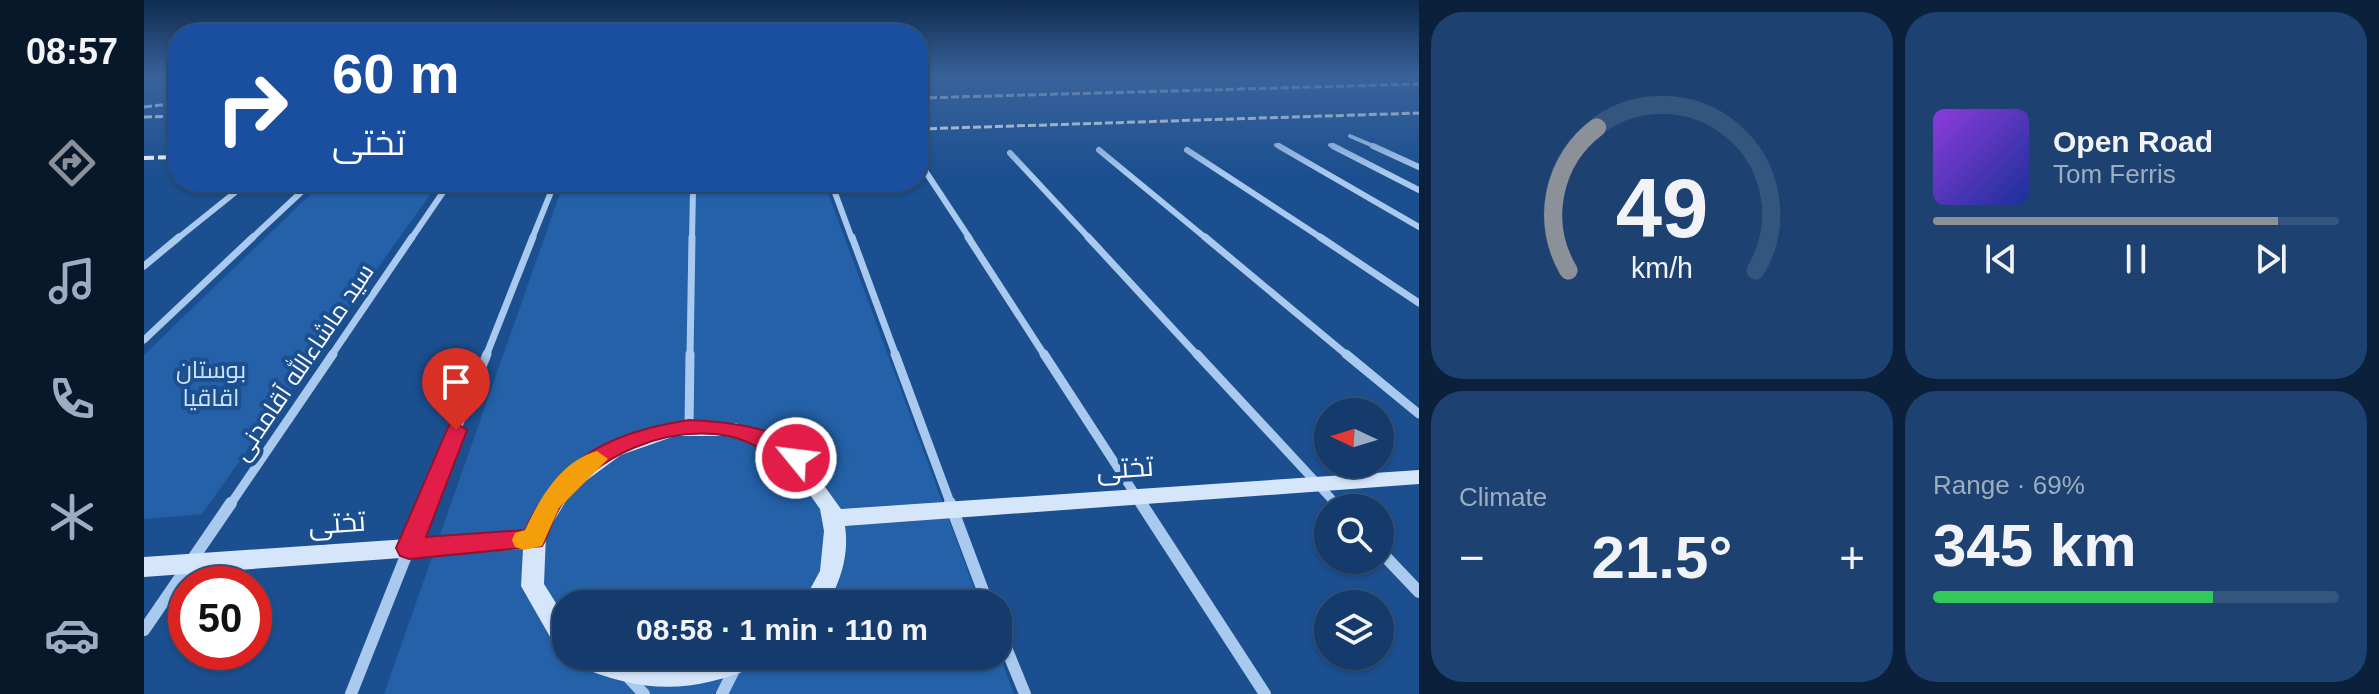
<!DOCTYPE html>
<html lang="en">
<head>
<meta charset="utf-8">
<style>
	body { margin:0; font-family:Arial,Cairo,sans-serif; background:#1d4271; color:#f1f3f6; height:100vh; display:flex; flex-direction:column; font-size:30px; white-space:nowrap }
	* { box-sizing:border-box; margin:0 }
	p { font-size:26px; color:#9dadc1 }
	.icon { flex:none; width:44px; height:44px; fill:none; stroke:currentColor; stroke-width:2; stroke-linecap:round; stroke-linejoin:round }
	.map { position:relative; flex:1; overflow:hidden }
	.sheet { display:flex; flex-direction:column; gap:12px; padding:12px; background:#0b203b; width:960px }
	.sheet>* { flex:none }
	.top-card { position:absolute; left:24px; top:24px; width:760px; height:168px; border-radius:32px; box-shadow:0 2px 6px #0004,0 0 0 2px #33557e; background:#1a4fa0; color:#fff; overflow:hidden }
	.needle { width:52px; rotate:274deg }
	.controls { position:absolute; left:1170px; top:398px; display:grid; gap:16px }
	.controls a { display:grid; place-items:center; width:80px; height:80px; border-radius:50%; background:#143b6b; box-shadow:0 2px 6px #0004,0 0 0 2px #33557e; font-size:40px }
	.speed { position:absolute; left:24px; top:566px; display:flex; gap:16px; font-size:40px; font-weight:700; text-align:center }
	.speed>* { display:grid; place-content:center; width:104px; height:104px; border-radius:50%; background:#143b6b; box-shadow:0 2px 6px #0004,0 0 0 2px #33557e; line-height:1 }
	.speed .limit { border:12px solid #d22; background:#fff; color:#111 }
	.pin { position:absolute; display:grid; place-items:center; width:68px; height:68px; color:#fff; margin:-82px -34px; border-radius:50% 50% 50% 0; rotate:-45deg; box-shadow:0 0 8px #0007 }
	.pin .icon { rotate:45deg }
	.me { position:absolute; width:88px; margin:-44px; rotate:299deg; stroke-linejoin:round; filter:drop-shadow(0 0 6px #0008) }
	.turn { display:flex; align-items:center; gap:28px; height:168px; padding:0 32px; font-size:36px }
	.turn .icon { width:104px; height:104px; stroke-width:2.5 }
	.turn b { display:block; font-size:56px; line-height:68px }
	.big { font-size:60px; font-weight:800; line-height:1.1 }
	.sheet .card { flex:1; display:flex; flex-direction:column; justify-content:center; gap:12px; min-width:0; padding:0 28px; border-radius:32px; background:#1d4271 }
	.sheet .dial { align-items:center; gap:0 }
	.dial svg { height:208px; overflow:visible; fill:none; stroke:#33557e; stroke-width:7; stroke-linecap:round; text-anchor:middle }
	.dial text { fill:#f1f3f6; stroke:none }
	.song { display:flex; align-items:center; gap:24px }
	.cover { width:96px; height:96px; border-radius:12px; background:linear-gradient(135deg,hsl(270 70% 55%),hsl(230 70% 35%)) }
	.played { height:8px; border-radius:4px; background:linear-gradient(90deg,#8c9099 85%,#33557e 85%) }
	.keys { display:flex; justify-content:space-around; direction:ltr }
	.heat { display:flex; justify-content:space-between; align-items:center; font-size:44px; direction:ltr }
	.charge { height:12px; border-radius:6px; background:linear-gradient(90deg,#34c759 69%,#33557e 0) }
	.sheet .tiles { flex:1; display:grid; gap:12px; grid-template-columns:repeat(2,1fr) }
	.trip { position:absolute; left:408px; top:590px; width:460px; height:80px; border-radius:32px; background:#143b6b; box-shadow:0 2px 6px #0004,0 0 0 2px #33557e; font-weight:800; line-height:80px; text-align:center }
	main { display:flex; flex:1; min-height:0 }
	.menu { display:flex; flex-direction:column; width:144px; justify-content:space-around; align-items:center; background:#08182b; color:#9dadc1 }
	.menu .icon { width:56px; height:56px }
	.menu .current { color:#8c9099 }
	.menu b { font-size:36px; color:#f1f3f6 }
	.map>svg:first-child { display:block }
	.green { fill:#2461a8 }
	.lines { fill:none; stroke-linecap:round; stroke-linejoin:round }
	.street-far4 { stroke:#a9c9ee; stroke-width:4 }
	.street-far3 { stroke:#a9c9ee; stroke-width:6 }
	.street-far2 { stroke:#a9c9ee; stroke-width:7 }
	.street-far1 { stroke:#a9c9ee; stroke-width:9 }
	.street { stroke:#a9c9ee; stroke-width:12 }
	.secondary { fill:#d6e6fa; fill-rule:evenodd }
	.rail-far1 { stroke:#fff; stroke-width:3; stroke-dasharray:8 3; stroke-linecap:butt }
	.rail { stroke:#fff; stroke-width:4; stroke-dasharray:10 4; stroke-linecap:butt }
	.route { fill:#e11d48; stroke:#92132f; stroke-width:2 }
	.slow { fill:#f59e0b }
	.labels { text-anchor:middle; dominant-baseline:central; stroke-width:8; stroke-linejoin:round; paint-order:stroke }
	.street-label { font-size:24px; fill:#fff; stroke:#1b4f8f }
	.park-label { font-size:24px; fill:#cfe3fa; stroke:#1b4f8f }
	.near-street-label { font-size:28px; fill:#fff; stroke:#1b4f8f }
</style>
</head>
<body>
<main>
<nav class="menu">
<b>08:57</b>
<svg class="icon current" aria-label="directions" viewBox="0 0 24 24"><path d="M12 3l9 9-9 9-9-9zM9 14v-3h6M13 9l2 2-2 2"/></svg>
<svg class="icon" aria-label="music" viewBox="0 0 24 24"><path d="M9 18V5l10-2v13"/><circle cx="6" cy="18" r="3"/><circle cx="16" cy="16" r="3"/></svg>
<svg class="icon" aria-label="phone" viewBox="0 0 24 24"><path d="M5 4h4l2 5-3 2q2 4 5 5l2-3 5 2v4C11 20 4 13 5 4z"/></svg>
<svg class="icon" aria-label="climate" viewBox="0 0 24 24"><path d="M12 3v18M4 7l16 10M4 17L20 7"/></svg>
<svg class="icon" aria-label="car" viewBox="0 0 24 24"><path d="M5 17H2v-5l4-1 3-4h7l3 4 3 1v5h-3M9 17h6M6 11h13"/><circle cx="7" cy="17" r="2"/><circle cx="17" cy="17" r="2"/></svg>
</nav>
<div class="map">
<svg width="1275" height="694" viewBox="0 0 1275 694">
	<rect width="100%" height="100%" fill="#1b4f8f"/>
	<path class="green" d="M179 182H295L58 514 0 519V355Z
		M420 182H680L836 604H422V656H854V652L870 694H240Z"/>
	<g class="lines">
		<path class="street-far4" d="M1206 136 1234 148
			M1132 145 1138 148
			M1186 145 1193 148"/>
		<path class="street-far3" d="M1135 146 1275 227
			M1189 146 1275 190
			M1229 146 1275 167
			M955 150 1063 239
			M1043 150 1179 239
			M866 153 946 239
			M774 160 826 239
			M687 182 708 239
			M475 191 623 184
			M33 239 104 182
			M107 239 168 182
			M267 239 306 182
			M388 239 411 182
			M548 239 549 190"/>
		<path class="street-far2" d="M708 237 752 356
			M824 237 901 356
			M944 237 1054 356
			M1061 237 1204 356
			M1176 237 1275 303
			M0 266 35 237
			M0 340 109 237
			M187 356 268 237
			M342 356 389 237
			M546 356 548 237"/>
		<path class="street-far1" d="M751 354 807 505
			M900 354 998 505
			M1053 354 1193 505
			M1202 354 1275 414
			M545 427 546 354
			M86 505 189 354
			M282 505 343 354"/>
		<path class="street" d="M806 503 844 604
			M997 503 1121 694
			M1191 503 1196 508
			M1236 551 1275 592
			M854 628 881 694
			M0 630 87 503
			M485 678 500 694
			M207 694 283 503
			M578 694 592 666"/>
		<path class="secondary" d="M530 423H592L653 448 697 509 1275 470V484L701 526C705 553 698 577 685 602L684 604H658L676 571 680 531 676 509 640 458 589 436H531L477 455 428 491 402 534 400 584 422 619V653L413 649 377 586 379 549 0 577V557L381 531C418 463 459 444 530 423Z
			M427 656H468L512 665 545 664 579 656H620L616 665C547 694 500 694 431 665Z"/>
		<path class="rail-far1" d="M774 98 1275 84
			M0 107 34 103
			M0 117 34 116
			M774 129 1275 113"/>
		<path class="rail" d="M0 158 34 157"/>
	</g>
	<linearGradient id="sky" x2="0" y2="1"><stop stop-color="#0f2b4f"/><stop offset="0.44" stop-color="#39639b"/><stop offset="1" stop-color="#39639b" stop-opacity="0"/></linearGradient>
	<rect width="1275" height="174" fill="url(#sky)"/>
	<path class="route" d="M545 420C576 421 646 427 663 458L652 466C628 459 610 441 585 436 522 425 452 454 416 507 408 519 405 534 398 546L265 559 256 556 252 548 305 425 312 423 323 430 282 537 381 530C416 456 468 432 545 420Z"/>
	<path class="slow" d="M453 451 464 459 415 508 398 546 380 550 371 547 368 540 371 533 381 530C396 498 417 461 453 451Z"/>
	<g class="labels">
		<g class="street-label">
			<text transform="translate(159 362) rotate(-56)">سید ماشاءالله آقامدنی</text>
		</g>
		<g class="park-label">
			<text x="67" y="369">بوستان<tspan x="67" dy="28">اقاقیا</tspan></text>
		</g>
		<g class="near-street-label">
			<text transform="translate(981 468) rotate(-4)">تختی</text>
			<text transform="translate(193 523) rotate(-4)">تختی</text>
		</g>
	</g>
</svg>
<div class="controls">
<a><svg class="needle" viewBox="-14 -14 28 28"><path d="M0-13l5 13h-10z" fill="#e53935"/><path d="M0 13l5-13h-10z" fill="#9dadc1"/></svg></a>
<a><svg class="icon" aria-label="search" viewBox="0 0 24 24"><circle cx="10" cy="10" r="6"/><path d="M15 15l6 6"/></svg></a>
<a><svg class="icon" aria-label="layers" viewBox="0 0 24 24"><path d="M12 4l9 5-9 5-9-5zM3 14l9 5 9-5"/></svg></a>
</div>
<div class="speed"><div class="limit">50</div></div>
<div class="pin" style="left:312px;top:430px;background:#d93025"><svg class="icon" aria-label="arrive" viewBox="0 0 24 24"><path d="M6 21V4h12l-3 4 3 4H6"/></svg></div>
<svg class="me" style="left:652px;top:458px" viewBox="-20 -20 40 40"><circle r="17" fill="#e11d48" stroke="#fff" stroke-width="3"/><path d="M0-11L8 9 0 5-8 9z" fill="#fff"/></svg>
<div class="trip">08:58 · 1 min · 110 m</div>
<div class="top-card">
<div class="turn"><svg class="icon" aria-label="right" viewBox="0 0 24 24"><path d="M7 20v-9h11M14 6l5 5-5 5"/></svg><div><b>60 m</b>تختی</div></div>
</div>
</div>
<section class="sheet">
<div class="tiles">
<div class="card dial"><svg viewBox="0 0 100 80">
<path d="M14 69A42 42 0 1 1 86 69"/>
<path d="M14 69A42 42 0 0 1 25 14" stroke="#8c9099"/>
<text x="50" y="56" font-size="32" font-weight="700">49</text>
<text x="50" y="72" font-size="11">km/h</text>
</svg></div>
<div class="card">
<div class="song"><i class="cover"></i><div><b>Open Road</b><p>Tom Ferris</p></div></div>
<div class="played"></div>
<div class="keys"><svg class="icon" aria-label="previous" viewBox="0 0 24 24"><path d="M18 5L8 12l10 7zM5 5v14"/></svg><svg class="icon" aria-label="pause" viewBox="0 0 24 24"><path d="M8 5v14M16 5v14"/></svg><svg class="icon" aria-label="next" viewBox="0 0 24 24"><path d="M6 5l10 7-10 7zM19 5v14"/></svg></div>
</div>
<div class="card"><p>Climate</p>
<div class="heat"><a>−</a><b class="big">21.5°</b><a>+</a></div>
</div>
<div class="card"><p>Range · 69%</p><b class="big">345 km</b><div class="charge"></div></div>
</div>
</section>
</main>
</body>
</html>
